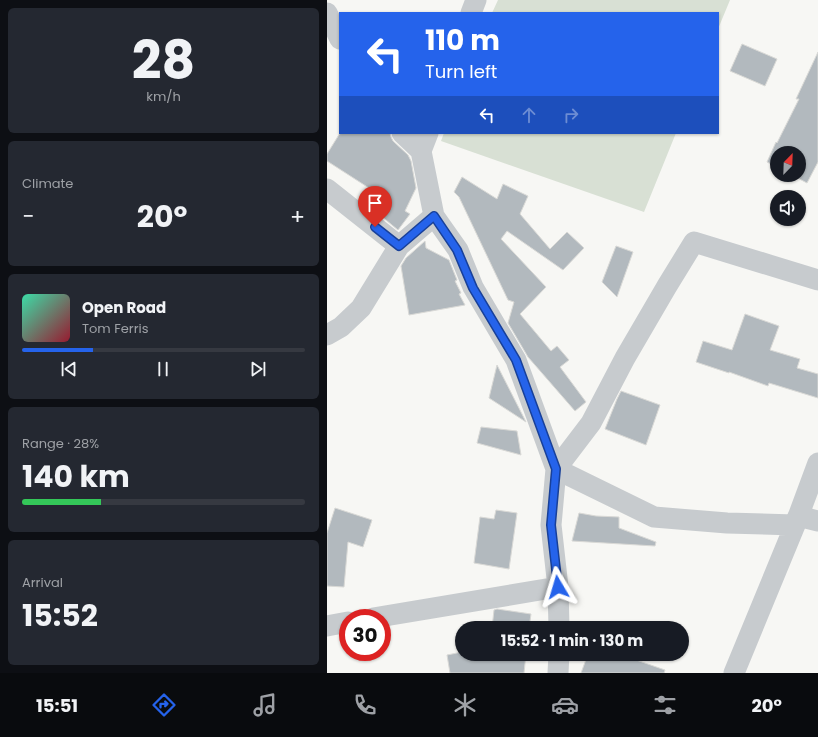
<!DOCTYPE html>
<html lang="en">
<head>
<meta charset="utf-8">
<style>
	body { margin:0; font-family:Poppins,sans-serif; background:#242831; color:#f1f3f6; height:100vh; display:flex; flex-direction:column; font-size:15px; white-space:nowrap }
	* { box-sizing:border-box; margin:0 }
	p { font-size:13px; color:#9ea1a6 }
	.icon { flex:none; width:22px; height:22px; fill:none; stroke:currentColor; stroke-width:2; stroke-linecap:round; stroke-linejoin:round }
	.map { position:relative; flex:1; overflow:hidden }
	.side { display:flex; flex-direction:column; gap:8px; padding:8px; background:#0d0f14; width:327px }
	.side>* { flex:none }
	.top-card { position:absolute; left:12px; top:12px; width:380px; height:122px; border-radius:0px; box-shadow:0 1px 3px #0004; background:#2563eb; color:#fff; overflow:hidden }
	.needle { width:26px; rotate:23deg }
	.controls { position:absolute; left:443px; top:146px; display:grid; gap:8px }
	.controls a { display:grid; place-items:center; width:36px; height:36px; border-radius:50%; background:#171b24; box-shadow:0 1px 3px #0004; font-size:20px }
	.speed { position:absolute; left:12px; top:609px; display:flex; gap:8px; font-size:20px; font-weight:700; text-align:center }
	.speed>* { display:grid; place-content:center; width:52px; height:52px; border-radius:50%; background:#171b24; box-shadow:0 1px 3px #0004; line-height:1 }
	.speed .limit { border:6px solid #d22; background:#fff; color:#111 }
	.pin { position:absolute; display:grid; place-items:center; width:34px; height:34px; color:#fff; margin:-41px -17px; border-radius:50% 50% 50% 0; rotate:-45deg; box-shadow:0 0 4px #0007 }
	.pin .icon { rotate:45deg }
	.me { position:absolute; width:44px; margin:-22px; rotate:353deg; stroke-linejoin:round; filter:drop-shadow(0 0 3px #0008) }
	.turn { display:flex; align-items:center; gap:14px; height:84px; padding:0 20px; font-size:18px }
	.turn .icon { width:52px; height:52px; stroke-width:2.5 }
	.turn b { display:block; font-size:28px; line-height:34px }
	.lanes { display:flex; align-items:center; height:38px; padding:0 20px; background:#0003; justify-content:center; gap:20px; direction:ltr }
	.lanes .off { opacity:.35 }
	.big { font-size:30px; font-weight:700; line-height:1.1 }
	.side .widget { flex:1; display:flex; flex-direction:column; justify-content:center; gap:6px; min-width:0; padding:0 14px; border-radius:6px; background:#242831 }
	.side .dial { align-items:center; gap:0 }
	.dial b { font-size:52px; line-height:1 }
	.song { display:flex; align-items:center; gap:12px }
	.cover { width:48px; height:48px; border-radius:6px; background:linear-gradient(135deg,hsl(160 70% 55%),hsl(350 70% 35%)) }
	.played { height:4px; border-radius:2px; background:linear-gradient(90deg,#2563eb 25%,#363941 25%) }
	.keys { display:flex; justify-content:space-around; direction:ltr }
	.heat { display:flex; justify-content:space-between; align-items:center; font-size:22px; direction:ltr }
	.charge { height:6px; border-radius:3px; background:linear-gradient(90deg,#34c759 28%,#363941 0) }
	.trip { position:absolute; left:128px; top:621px; width:234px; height:40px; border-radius:20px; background:#171b24; box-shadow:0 1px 3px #0004; font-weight:700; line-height:40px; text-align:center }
	.dock { display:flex; height:64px; justify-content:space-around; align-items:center; background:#090b0e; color:#9ea1a6 }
	.dock .icon { width:28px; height:28px }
	.dock .on { color:#2563eb }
	.dock b { font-size:18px; color:#f1f3f6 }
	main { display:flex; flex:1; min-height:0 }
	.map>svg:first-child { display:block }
	.green { fill:#d8e0d4 }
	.building { fill:#b2b9be; stroke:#d9d9d6 }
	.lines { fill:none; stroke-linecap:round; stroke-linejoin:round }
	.minor { stroke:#c7cbce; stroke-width:21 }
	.route-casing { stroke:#184099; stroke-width:10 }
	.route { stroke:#2563eb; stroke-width:7 }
</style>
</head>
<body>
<main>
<section class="side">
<div class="widget dial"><b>28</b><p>km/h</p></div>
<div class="widget"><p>Climate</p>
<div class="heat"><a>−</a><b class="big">20°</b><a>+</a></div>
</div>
<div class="widget">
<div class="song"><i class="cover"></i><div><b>Open Road</b><p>Tom Ferris</p></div></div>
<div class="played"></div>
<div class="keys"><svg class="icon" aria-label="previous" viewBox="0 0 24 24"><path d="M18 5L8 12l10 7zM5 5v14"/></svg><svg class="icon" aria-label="pause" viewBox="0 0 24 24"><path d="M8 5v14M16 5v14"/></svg><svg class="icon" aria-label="next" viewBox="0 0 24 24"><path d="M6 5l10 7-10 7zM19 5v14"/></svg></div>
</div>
<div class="widget"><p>Range · 28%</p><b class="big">140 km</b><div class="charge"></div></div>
<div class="widget"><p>Arrival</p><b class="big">15:52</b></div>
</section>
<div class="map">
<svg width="491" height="673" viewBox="0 0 491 673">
	<rect width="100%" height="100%" fill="#f7f7f4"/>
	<path class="green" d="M171 0H403L391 29V13H165Z
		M117 133H349L317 212 114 141Z"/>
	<path class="building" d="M415 44 450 59 438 86 403 71Z
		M491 52V162L480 183 465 175H472V153H450V167L440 162 449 142 450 143 472 99H469Z
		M13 133H63L64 137 66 141 81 155 84 161 89 188 78 211 83 214 71 230 47 210 56 197 0 161V154Z
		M135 177 170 199 176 184 201 196 193 214 223 249 240 232 257 248 236 270 180 231 174 239 219 287 193 314 224 351 230 346 242 360 233 367 259 402 248 411 201 357 181 323 187 302 181 300 132 197 127 192Z
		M98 241 99 248 122 260 130 280 128 281 134 293 132 294 138 305 82 315 74 266 79 258Z
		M289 246 306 252 290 297 275 282Z
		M418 314 452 326 443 350 473 359 470 368 491 374V398L442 383 441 386 402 372V373L369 362 376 341 405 350Z
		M170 365 197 418 199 422 162 398Z
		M294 391 333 405 319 445 278 429 290 399Z
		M154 427 190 431 194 455 150 443Z
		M8 508 45 520 36 547 21 542 17 587 0 586V533Z
		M169 510 190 513 182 569 147 563 153 517 167 519Z
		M252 513 269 516 292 517V528L329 542 328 546 245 541Z
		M170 609 204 614 202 628H165L167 610Z
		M135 652V654H199L197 673H123L120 655Z
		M261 654H292L338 670 337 673H254Z"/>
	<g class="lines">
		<path class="minor" d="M0 13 13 39
			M144 13 149 0
			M75 133 94 151
			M101 133 94 151 107 216 131 250 146 287 189 360 229 469 224 525 231 587 232 628
			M0 189 72 246
			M0 335 14 327 34 308 72 246 107 216
			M471 516 491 521
			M468 525 400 523 327 517 229 469 264 423 298 358 340 286 367 242 491 280
			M46 618 231 587
			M0 626 21 622
			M231 673 232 654
			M407 673 468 525 491 463"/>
	</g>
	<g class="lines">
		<g class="route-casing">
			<path id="route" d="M48 227 72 246 107 216 130 250 146 288 189 360 229 469 224 525 231 587"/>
		</g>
		<use href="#route" class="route"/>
	</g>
</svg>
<div class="controls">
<a><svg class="needle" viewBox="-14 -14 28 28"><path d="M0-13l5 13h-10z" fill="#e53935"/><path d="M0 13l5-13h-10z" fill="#9ea1a6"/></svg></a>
<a><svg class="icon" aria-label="sound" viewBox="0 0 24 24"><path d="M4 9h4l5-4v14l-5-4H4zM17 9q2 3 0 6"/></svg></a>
</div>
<div class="speed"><div class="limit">30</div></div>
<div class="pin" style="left:48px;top:227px;background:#d93025"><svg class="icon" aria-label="arrive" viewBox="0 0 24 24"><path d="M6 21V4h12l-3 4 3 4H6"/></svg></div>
<svg class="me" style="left:231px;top:587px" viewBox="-20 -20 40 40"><path d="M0-17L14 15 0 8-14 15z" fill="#2563eb" stroke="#fff" stroke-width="4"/></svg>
<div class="trip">15:52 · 1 min · 130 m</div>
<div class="top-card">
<div class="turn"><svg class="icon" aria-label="left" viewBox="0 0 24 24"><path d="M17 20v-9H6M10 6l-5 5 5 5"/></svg><div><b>110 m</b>Turn left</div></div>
<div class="lanes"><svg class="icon" aria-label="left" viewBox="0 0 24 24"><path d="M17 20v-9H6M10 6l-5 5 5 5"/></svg><svg class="icon off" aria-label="ahead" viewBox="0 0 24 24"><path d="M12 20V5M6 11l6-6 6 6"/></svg><svg class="icon off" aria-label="right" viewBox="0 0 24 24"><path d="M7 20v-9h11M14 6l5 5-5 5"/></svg></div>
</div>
</div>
</main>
<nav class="dock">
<b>15:51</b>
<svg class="icon on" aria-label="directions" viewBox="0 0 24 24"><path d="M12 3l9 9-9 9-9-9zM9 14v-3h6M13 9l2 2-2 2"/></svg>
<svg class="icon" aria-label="music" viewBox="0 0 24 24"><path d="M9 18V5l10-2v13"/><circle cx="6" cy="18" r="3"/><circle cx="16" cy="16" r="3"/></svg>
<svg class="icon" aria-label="phone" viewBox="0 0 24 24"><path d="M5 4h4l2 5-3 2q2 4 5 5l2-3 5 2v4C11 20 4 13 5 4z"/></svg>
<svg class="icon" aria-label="climate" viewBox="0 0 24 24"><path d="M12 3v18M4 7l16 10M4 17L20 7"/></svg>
<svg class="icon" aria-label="car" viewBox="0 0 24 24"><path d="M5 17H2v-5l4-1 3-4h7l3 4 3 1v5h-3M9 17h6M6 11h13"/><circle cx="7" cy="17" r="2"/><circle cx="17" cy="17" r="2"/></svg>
<svg class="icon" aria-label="filters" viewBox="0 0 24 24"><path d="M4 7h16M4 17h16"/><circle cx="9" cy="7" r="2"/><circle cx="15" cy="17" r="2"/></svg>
<b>20°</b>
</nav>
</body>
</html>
